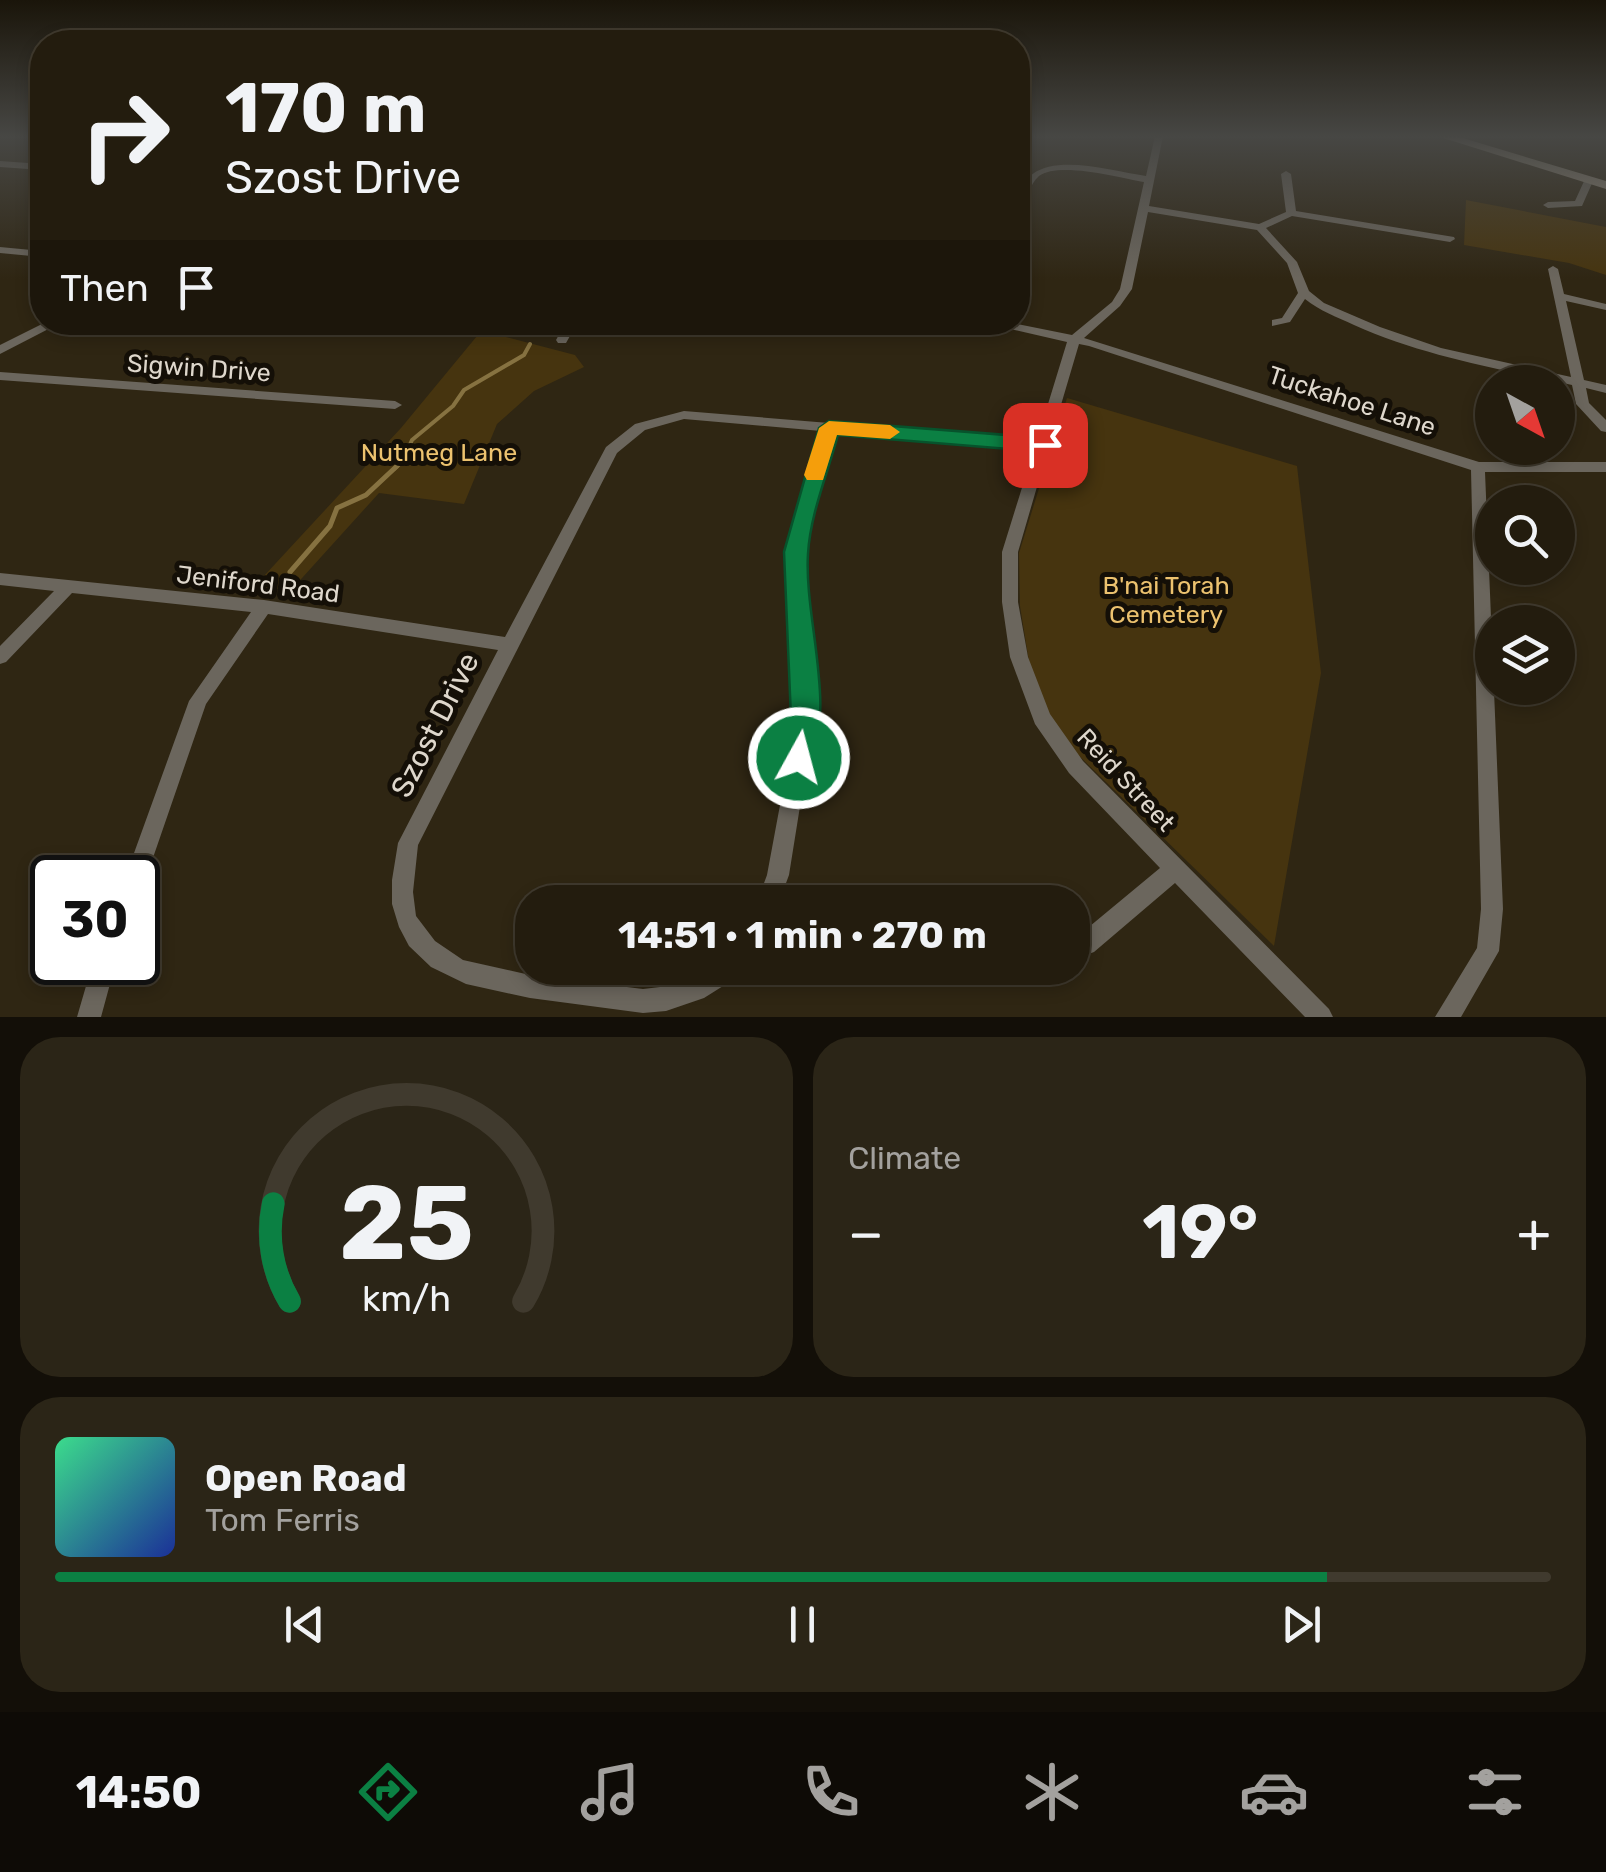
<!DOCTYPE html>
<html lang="en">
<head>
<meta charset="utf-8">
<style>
	body { margin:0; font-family:Rubik,sans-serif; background:#2b2517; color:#f1f3f6; height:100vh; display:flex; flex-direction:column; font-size:38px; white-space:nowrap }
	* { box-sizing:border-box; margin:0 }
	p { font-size:32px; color:#a3a19e }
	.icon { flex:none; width:55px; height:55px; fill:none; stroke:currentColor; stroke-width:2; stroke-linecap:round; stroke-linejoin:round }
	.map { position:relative; height:1017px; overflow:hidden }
	.sheet { display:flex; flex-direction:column; gap:20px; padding:20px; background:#130f08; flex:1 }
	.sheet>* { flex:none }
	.top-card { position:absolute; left:30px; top:30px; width:1000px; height:305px; border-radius:40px; box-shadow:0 5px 15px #0003,0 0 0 2px #403a2e; background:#231c0e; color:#f1f3f6; overflow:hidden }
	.needle { width:65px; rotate:140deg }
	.controls { position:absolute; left:1475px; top:365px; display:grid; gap:20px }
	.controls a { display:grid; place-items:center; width:100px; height:100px; border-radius:50%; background:#231c0e; box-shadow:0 5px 15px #0003,0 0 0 2px #403a2e; font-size:50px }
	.speed { position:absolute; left:30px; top:855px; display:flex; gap:20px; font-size:50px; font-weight:700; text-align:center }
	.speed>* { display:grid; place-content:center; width:130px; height:130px; border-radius:50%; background:#231c0e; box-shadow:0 5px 15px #0003,0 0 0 2px #403a2e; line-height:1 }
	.speed .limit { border:5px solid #111; border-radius:15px; background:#fff; color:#111 }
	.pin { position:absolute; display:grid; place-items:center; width:85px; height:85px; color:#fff; margin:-42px; border-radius:20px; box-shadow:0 5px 15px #0006 }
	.me { position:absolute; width:110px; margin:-55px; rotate:7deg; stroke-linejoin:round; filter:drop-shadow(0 0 8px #0008) }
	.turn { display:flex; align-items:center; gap:35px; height:210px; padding:0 30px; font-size:45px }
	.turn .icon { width:130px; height:130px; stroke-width:2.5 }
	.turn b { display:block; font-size:70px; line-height:85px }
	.then { display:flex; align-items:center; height:95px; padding:0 30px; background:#0003; gap:20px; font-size:38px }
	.big { font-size:75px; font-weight:700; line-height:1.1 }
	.sheet .tile { flex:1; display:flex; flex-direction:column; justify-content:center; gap:15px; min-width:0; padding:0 35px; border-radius:40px; background:#2b2517 }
	.sheet .dial { align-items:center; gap:0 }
	.dial svg { height:260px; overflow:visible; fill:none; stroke:#403a2e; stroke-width:7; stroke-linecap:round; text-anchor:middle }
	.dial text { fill:#f1f3f6; stroke:none }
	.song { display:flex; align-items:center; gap:30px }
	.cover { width:120px; height:120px; border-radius:15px; background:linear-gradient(135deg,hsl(150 70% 55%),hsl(230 70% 35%)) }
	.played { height:10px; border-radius:5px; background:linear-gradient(90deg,#0b8043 85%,#403a2e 85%) }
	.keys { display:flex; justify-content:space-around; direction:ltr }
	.heat { display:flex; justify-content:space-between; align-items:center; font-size:55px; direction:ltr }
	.sheet .tiles { flex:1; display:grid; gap:20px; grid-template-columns:1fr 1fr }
	.tile:last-child { grid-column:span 2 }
	.trip { position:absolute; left:515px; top:885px; width:575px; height:100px; border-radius:40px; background:#231c0e; box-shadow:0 5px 15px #0003,0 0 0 2px #403a2e; font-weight:700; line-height:100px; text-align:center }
	.menu { display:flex; height:160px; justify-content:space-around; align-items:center; background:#0e0b06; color:#a3a19e }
	.menu .icon { width:70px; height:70px }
	.menu .on { color:#0b8043 }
	.menu b { font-size:45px; color:#f1f3f6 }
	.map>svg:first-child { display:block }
	.green { fill:#46340f }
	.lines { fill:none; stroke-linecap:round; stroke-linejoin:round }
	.stream-far1 { stroke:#867241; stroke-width:4 }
	.stream { stroke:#867241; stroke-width:5 }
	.street { fill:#6b665d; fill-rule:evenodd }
	.secondary { fill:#928a7b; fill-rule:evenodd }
	.route { fill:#0b8043; stroke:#07532c; stroke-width:2.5 }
	.slow { fill:#f59e0b }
	.labels { text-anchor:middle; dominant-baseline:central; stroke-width:10; stroke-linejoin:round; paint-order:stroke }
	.street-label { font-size:25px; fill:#ded7cc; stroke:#140f07 }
	.park-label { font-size:25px; fill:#ecc26f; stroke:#140f07 }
	.near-street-label { font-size:30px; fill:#ded7cc; stroke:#140f07 }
</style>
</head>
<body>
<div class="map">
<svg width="1606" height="1017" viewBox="0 0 1606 1017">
	<rect width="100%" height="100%" fill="#2f2613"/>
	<path class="green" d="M1466 200 1606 227V275L1569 263 1464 245Z
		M477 336 506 337 575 355 584 367 534 391 497 424 464 504 379 493 293 588 250 591 401 428Z
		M1067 398 1297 466 1321 673 1274 946 1065 742 1033 686 1020 606 1019 553Z"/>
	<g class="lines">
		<path class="stream-far1" d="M394 469 403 461 412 440 453 406 464 390 524 355 530 344"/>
		<path class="stream" d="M290 572 330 526 337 508 366 495 397 466"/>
		<path class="street" d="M1155 136H1163L1149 206 1259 224 1286 212 1281 174 1286 171 1291 174 1296 211 1454 237 1455 239 1450 242 1292 216 1266 228 1297 262 1309 291 1324 303 1380 327 1441 348 1571 377 1548 269 1553 266 1558 269 1564 294 1606 304V310L1566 301 1584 380 1606 385V393L1586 388 1589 403 1606 420V432L1601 431 1576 404 1572 385C1499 369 1423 356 1354 325 1337 317 1320 311 1305 299L1290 322 1272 326V320L1282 318 1298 293 1287 263 1257 230 1148 212 1132 289 1120 306 1084 338 1479 462H1606V472H1485L1503 909 1499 951 1461 1017H1435L1477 948 1481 909 1471 470 1089 346 1079 344 1050 442 1052 445 1048 449 1018 552V602L1028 657 1050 714 1083 761 1329 1009 1333 1017H1305L1175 883 1094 952 1086 955 1078 952 1075 944 1078 936 1160 868 1069 773 1035 724 1010 657 1002 602V552L1034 449 835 432 804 552 814 719 789 875 779 902H757L767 875 796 719 788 552 821 431 684 419 645 430 617 453 418 845 413 892 416 916 435 941 463 960 530 975 643 989 677 985 713 968H742L739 976 704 998 666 1011 643 1013 530 998 466 984 431 967 409 946 399 927 392 904V880L398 843 498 650 268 614 206 704 146 878 143 886 138 888V878H125L189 701 251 612 72 593 6 662 0 664V646L54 591 0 585V573L264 600 505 637 606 447 635 424 684 411 1037 440 1067 342 980 322H1007L1072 335 1112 302 1120 289 1144 182C1121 178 1059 161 1039 176 1029 184 1027 201 1023 213L1018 216C1013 140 1100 169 1146 176Z
			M0 161 42 164V170L0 167Z
			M1585 179 1593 181 1582 206 1548 208 1543 205 1548 202 1575 201Z
			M0 247 42 251V257L0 253Z
			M46 322H62L0 354V345Z
			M566 322H578L566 343H558L556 340Z
			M0 372 395 401 402 405 395 409 0 380Z
			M93 962H116L101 1017H77Z"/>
		<path class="secondary" d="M1437 136H1456L1606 181V189Z"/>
	</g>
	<linearGradient id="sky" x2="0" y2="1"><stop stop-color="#1a150a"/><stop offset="0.49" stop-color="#474744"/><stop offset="1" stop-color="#474744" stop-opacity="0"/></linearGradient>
	<rect width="1606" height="279" fill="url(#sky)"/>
	<path class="route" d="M829 421 1045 438 1055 445 1045 452 838 435C828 472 810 515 808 554 804 619 837 706 809 767L799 771 788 767 784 758 791 718 784 552 819 428Z"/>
	<path class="slow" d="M829 421 890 425 900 432 890 439 837 435 823 480H807L804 475 819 428Z"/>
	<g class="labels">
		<g class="street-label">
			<text transform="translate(199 368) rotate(4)">Sigwin Drive</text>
			<text transform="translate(1352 401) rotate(18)">Tuckahoe Lane</text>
			<text transform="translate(258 584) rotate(7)">Jeniford Road</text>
			<text transform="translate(1126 780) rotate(47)">Reid Street</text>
		</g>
		<g class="park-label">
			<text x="439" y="452">Nutmeg Lane</text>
			<text x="1166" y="585">B'nai Torah<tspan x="1166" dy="29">Cemetery</tspan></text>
		</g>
		<g class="near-street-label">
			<text transform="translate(435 725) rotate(-63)">Szost Drive</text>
		</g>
	</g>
</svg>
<div class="controls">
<a><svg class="needle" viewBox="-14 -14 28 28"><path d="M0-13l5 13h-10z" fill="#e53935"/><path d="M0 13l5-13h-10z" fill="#a3a19e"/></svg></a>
<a><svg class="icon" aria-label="search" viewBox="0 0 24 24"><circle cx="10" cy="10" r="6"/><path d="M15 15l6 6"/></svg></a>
<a><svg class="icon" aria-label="layers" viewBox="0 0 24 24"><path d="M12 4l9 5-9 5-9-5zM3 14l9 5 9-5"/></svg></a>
</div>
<div class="speed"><div class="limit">30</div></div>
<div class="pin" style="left:1045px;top:445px;background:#d93025"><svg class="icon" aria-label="arrive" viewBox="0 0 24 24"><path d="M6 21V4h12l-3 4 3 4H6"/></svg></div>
<svg class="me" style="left:799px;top:758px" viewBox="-20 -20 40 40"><circle r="17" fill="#0b8043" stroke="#fff" stroke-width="3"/><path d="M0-11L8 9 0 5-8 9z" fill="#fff"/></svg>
<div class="trip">14:51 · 1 min · 270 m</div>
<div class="top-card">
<div class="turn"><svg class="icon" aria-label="right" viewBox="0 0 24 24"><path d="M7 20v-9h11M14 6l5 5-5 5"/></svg><div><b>170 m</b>Szost Drive</div></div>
<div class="then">Then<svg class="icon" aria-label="arrive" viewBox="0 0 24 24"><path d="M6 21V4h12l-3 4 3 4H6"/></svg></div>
</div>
</div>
<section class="sheet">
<div class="tiles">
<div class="tile dial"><svg viewBox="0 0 100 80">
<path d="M14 69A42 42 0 1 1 86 69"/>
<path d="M14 69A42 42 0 0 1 9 39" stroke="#0b8043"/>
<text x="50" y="56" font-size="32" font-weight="700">25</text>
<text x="50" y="72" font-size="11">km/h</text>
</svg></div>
<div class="tile"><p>Climate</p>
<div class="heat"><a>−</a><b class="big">19°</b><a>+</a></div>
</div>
<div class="tile">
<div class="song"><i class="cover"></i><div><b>Open Road</b><p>Tom Ferris</p></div></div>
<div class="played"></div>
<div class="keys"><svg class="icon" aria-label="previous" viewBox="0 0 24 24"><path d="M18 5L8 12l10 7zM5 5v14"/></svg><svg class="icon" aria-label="pause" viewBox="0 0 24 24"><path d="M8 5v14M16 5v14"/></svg><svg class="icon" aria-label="next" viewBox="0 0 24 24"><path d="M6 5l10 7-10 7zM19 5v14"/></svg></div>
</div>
</div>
</section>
<nav class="menu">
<b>14:50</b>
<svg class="icon on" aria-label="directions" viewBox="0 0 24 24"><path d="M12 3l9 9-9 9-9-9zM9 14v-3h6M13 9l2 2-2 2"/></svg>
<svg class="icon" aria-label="music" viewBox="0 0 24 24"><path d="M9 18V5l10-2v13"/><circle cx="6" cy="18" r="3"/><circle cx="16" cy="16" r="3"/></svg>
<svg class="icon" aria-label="phone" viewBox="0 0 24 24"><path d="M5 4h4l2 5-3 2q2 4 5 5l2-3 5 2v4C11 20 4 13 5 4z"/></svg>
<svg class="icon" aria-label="climate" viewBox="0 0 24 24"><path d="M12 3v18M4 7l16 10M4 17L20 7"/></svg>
<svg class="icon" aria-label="car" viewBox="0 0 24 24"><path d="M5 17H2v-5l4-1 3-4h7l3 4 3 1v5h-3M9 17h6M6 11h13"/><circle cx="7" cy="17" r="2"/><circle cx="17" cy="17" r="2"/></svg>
<svg class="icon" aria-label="filters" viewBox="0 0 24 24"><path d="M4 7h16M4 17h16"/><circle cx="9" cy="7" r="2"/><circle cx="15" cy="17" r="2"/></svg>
</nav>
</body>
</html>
